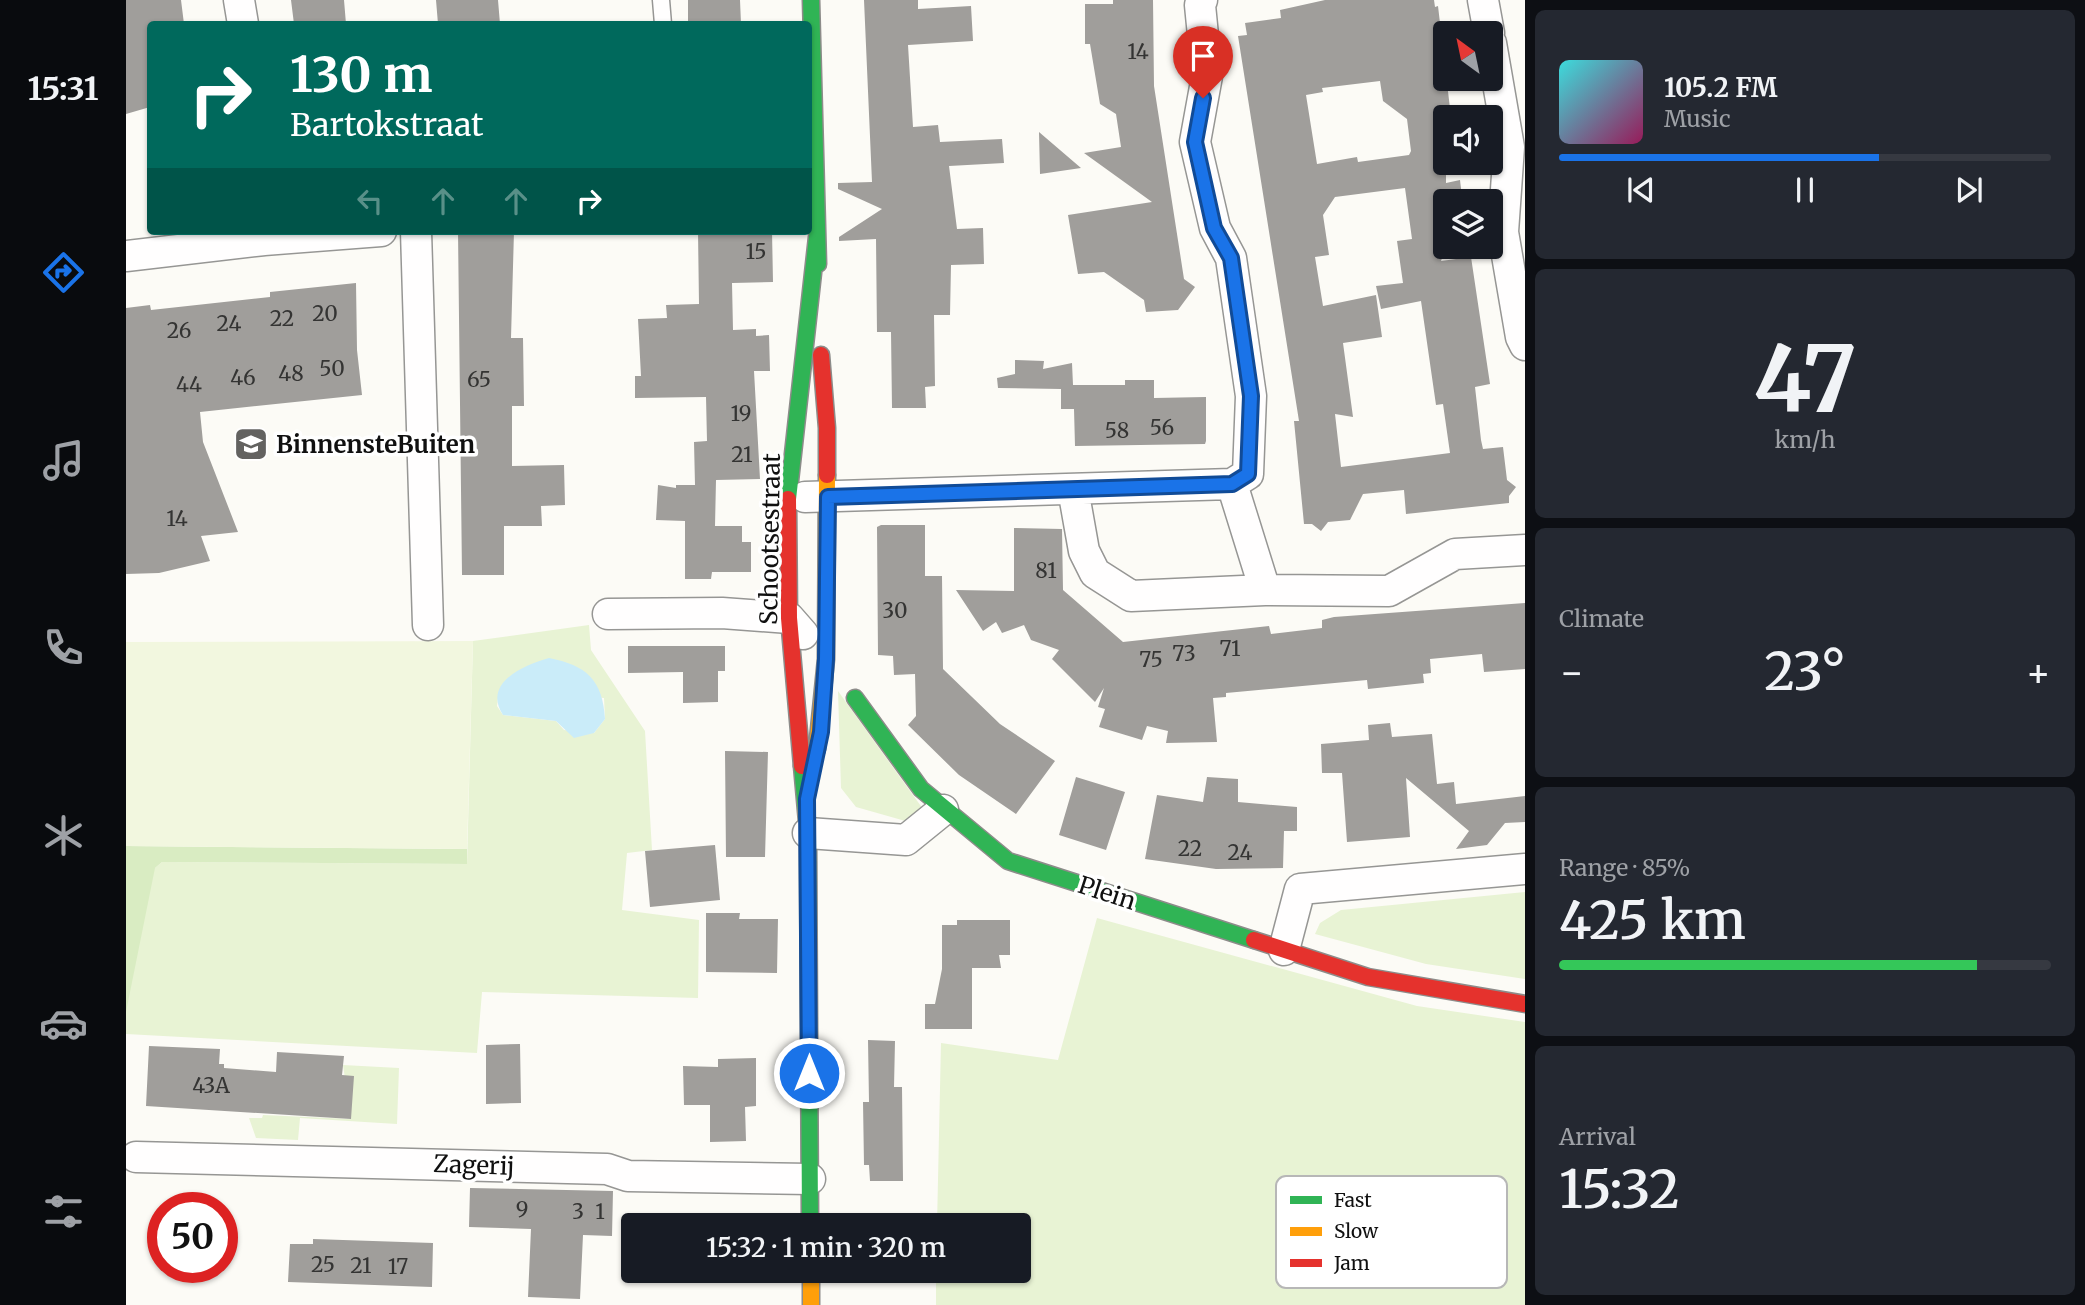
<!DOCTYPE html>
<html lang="en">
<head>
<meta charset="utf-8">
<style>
	body { margin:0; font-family:Merriweather,serif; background:#242831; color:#f1f3f6; height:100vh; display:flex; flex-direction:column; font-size:26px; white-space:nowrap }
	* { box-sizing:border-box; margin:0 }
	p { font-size:23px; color:#9ea1a6 }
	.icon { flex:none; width:38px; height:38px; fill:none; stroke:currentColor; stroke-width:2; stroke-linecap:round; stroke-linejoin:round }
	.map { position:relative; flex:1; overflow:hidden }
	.details { display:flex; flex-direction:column; gap:10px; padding:10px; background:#0d0f14; width:560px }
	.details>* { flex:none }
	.guide { position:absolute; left:21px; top:21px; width:665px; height:214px; border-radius:7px; box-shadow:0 2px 5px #0004; background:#00695c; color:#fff; overflow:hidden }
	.needle { width:46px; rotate:327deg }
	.fabs { position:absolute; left:1307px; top:21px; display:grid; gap:14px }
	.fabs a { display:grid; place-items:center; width:70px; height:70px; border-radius:7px; background:#171b24; box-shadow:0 2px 5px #0004; font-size:35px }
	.speed { position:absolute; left:21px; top:1192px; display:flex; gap:14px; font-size:35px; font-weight:700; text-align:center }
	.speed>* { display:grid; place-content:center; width:91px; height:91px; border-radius:50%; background:#171b24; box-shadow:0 2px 5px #0004; line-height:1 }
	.speed .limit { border:10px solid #d22; background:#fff; color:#111 }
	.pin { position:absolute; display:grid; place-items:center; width:60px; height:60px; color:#fff; margin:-72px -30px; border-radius:50% 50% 50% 0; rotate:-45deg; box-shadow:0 0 7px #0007 }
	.pin .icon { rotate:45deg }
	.me { position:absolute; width:77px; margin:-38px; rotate:0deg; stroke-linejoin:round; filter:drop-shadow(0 0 5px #0008) }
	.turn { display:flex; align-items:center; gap:24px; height:147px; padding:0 28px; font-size:32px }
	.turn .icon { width:91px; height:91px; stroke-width:2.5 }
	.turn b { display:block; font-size:49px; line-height:60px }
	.lanes { display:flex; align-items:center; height:66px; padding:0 28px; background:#0003; justify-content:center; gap:35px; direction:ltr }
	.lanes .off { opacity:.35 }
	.big { font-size:52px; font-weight:600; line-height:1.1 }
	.details .tile { flex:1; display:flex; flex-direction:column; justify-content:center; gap:10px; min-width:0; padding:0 24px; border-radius:10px; background:#242831 }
	.details .dial { align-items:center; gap:0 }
	.dial b { font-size:91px; line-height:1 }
	.song { display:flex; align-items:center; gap:21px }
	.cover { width:84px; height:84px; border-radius:10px; background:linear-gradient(135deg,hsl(180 70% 55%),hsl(330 70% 35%)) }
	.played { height:7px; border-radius:4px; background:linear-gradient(90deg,#1a73e8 65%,#363941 65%) }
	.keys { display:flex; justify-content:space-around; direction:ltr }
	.heat { display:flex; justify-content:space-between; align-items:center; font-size:38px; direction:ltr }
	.charge { height:10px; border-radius:5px; background:linear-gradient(90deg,#34c759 85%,#363941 0) }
	.trip { position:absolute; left:495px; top:1213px; width:410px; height:70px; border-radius:7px; background:#171b24; box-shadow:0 2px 5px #0004; font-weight:600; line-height:70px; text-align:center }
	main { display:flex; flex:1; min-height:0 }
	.dock { display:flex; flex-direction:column; width:126px; justify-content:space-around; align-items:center; background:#090b0e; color:#9ea1a6 }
	.dock .icon { width:49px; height:49px }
	.dock .on { color:#1a73e8 }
	.dock b { font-size:32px; color:#f1f3f6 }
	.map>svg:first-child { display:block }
	.green { fill:#e8f3d4; fill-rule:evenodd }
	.forest { fill:#d9ecc2 }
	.pitch { fill:#f2f7df }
	.water { fill:#caecf9 }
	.building { fill:#a09e9b; fill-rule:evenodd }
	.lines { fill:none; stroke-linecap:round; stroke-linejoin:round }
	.lane-casing { stroke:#969694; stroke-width:19 }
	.street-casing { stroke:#969694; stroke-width:33 }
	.fast-casing { stroke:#8d8c8a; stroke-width:19 }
	.slow-casing { stroke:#8d8c8a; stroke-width:19 }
	.jam-casing { stroke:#8d8c8a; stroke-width:19 }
	.lane { stroke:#fffefe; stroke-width:16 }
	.street { stroke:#fffefe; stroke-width:30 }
	.fast { stroke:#30b455; stroke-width:16 }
	.slow { stroke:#ff9f0a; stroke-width:16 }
	.jam { stroke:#e5322d; stroke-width:16 }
	.route-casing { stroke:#114b97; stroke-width:18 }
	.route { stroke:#1a73e8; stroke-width:12 }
	.labels { text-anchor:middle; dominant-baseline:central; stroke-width:7; stroke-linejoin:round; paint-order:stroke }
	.number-label { font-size:21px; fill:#343433 }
	.poi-label { font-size:24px; font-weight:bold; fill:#101010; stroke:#fff; text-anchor:start }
	.street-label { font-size:24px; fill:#101010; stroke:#fff }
	.key { fill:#fff; stroke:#b7b7b7; stroke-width:2 }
	.key-label { font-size:19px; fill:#101010 }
</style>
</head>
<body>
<main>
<nav class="dock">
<b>15:31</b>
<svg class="icon on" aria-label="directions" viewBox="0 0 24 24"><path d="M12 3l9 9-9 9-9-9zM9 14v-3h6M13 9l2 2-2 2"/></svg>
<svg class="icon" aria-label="music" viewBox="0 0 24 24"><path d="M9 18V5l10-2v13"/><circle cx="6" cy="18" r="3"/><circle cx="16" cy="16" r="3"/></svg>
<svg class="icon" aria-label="phone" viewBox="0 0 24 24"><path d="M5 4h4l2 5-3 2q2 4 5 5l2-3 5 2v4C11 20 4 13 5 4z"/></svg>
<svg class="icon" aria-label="climate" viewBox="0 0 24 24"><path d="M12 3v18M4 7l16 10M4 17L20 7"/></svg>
<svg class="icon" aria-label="car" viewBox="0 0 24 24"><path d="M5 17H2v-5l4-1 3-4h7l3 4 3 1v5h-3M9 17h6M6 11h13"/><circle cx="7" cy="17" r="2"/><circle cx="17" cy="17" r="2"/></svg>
<svg class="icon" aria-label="filters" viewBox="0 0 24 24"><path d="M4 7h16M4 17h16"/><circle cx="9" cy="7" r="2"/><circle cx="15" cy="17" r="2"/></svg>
</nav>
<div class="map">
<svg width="1399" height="1305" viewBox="0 0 1399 1305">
	<rect width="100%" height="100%" fill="#fcfbf6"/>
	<path class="green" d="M463 625 465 650 519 731 526 850 501 853 496 910 573 920 572 998 356 992 351 1053 0 1034V867L29 868 36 862 341 864 347 641ZM373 690 478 698 479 719 468 733 438 730 430 721 377 715 371 706Z
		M712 691 797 809V826L730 807 715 788Z
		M1399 892V979L1300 964 1189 934 1194 923 1215 910Z
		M971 918 1291 1006 1399 1022V1305H810V1271L892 1270V1225H811L815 1043 932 1060Z
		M217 1065 273 1068 271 1124 174 1118 172 1140 130 1138 123 1118H136L137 1115 225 1119Z"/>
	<path class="forest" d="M0 846 341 849V864L36 862 29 868 0 1012Z"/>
	<path class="pitch" d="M347 641 341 849 0 846V642Z"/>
	<path class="water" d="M423 658C460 665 477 680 479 719L468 733 448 738 430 721 377 715C356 683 398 665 423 658Z"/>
	<path class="building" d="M0 0H55L58 24H24V107L0 114Z
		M165 0H218L220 24H168Z
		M310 0H372L374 24H312Z
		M562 0H614L615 24H562Z
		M738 0H792V9L845 6 847 41 782 45 787 127 812 125 814 142 876 139 878 163 823 166 831 229 857 228 858 264 825 265 824 315H808L809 386 799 387 800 408H766L765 332H751L750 239 713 241V237L756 209 712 189V183L746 182Z
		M987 0H1027L1028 86 1058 279 1069 287 1052 310 1020 312 1018 300 978 272 952 274 942 215 1026 202 958 153 995 147 990 114 974 104 964 44H959V4H987Z
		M1199 0H1308L1309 7 1312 6 1325 117H1320V183L1334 180 1336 197 1335 201H1320V247L1315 261 1345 257 1364 384 1349 387 1355 440 1357 449 1377 447 1381 480 1390 487 1383 496V503L1280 514 1278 490 1237 494 1224 520 1202 522 1195 531 1186 524H1178L1168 421H1173L1112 36 1121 35 1119 23 1155 18 1154 10ZM1254 81 1257 101 1281 119 1285 151 1283 155 1232 162 1231 157 1191 164 1180 95 1197 92 1196 88ZM1279 188 1286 239 1271 241 1277 283 1250 286 1255 309 1295 301 1310 405 1317 404 1324 453 1215 467 1209 414 1227 417 1217 343 1256 337 1250 295 1197 306 1189 257 1203 255 1197 215 1209 197Z
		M913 132 955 168 914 174Z
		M332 231H388L385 338H397L398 406H386V466L438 465 439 505 415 506 416 526H378V575H336Z
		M572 231H646L647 282 606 283 607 330 630 329V336L643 335 644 371H628L634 479 590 480 589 526H616V542H625V572H586L585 579H559V521L530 520 532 485 550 488V485H569L568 442 581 441 580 397 509 398V376H515L512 319 541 318 540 305 573 304Z
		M230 283 231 350 236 395 74 412 77 442 112 532 75 536 84 561 33 573 0 574V308L24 305 25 310 144 297V292Z
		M889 360 918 361 917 369 946 363 947 385H999V380H1028V398L1080 397V441L1079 444 949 446 948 409H935V389L872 388 871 378 889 374Z
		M755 525H799V576H816L817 669 874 724 929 761 890 814 833 775 782 725 790 716 789 674 768 675 767 656 752 655 751 527Z
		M888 528 936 529 937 590 997 642 1143 626 1145 634 1196 628V620L1208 617 1399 603V669L1358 672 1356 654 1304 659 1305 673 1297 674 1298 683 1242 689 1241 680 1100 693V697L1087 698 1091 742 1040 743 1042 731 1021 726 1016 740 973 727 979 709 972 707 978 688 969 702 926 659 933 650 905 640 898 625 876 633 870 622 857 631 830 590 888 591Z
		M502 646H599V671H592V702L557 703V672L502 673Z
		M1264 723 1266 737 1306 734 1311 784 1328 782 1330 804 1399 796V822L1379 823 1361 845 1330 849 1343 831 1280 778 1284 837 1221 842 1216 773H1196L1195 744 1243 740 1242 725Z
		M599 751 642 752 639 857H600Z
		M950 777 999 792 980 850 933 835Z
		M1081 777 1112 779V802L1171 807V831H1158L1157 868 1090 869 1019 859 1031 795 1077 802Z
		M589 845 594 900 524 907 519 851Z
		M580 913H614L613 919H652L651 973 580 972Z
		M831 920H884V955H873L875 968H846V1029H799V1004H809L816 969V925H831Z
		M742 1040 769 1041 768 1087H776L777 1181H744L743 1165H738L737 1102H743Z
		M394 1044 395 1103 360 1104V1045Z
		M23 1046 94 1049 93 1064H98V1068L150 1072 151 1052 218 1056 216 1075 228 1076 225 1119 20 1106Z
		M630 1058V1106L619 1107 620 1141 584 1142V1105H558L557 1066 592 1067V1059Z
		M344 1188 487 1191 486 1236 457 1235 454 1299 402 1297 405 1229 343 1227Z
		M187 1239 307 1243 306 1287 162 1282 164 1244H187Z"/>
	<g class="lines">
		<g class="lane-casing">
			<path id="lane" d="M535 0 537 24"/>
		</g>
		<g class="street-casing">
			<path id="street" d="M113 0 117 24
				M1076 0 1074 5 1081 76 1069 142 1089 228 1105 258 1125 396 1122 474 1106 484
				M1357 0 1363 33
				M1365 43 1383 147 1377 232 1395 337 1399 345
				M290 231 302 625
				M0 256 138 240 255 231
				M947 489 958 551 969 573 1005 596 1139 590 1263 591 1329 554 1399 550
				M679 497 1106 484 1139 590
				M482 614 596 613 663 618 677 634
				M682 833 780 840 817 810
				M1158 950 1174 889 1399 869
				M10 1157 481 1169 502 1176 684 1179"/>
		</g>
		<g class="fast-casing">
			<path id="fast" d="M685 0 692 264
				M662 499 691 237
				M729 698 795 789 882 861 1128 940
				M676 766 682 833 684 1225"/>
		</g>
		<g class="slow-casing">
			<path id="slow" d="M691 749 700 659 701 475
				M685 1270V1305"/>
		</g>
		<g class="jam-casing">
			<path id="jam" d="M695 355 701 428V475
				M662 499 663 618 676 766
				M1128 940 1242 977 1399 1004"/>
		</g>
		<use href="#lane" class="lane"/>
		<use href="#street" class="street"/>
		<use href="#fast" class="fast"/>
		<use href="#slow" class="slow"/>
		<use href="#jam" class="jam"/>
	</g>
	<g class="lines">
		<g class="route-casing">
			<path id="route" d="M683 1073 681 799 695 732 700 659 702 497 1106 484 1122 474 1125 396 1105 258 1088 228 1069 142 1077 98"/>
		</g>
		<use href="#route" class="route"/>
	</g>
	<defs>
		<g id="school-square" transform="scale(1.75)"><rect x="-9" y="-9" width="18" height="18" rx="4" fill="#636260" stroke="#fff"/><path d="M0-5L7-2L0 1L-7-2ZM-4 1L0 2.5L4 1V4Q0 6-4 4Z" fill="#fff"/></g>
	</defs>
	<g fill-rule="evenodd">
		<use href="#school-square" x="125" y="444"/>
	</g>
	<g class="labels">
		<g class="number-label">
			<text x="1012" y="51">14</text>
			<text x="630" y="251">15</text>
			<text x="199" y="313">20</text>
			<text x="156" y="318">22</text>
			<text x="103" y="323">24</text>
			<text x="53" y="330">26</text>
			<text x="206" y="368">50</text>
			<text x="165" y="373">48</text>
			<text x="117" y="377">46</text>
			<text x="353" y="379">65</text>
			<text x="63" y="384">44</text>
			<text x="615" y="413">19</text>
			<text x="1036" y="427">56</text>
			<text x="991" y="430">58</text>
			<text x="616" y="454">21</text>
			<text x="51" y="518">14</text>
			<text x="920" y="570">81</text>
			<text x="769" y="610">30</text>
			<text x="1104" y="648">71</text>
			<text x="1058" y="653">73</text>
			<text x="1025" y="659">75</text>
			<text x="1064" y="848">22</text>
			<text x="1114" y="852">24</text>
			<text x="85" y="1085">43A</text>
			<text x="396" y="1209">9</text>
			<text x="452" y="1211">3</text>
			<text x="474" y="1211">1</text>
			<text x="197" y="1264">25</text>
			<text x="235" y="1265">21</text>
			<text x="272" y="1266">17</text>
		</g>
		<g class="poi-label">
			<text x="150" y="444">BinnensteBuiten</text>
		</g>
		<g class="street-label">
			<text transform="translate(644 539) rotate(-89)">Schootsestraat</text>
			<text transform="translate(981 893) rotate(18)">Plein</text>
			<text transform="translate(348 1165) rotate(2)">Zagerij</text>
		</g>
	</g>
	<rect x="1150" y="1176" width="231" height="112" rx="10" class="key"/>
	<rect x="1164" y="1196" width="32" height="8" fill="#30b455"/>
	<rect x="1164" y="1227" width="32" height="9" fill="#ff9f0a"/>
	<rect x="1164" y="1259" width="32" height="8" fill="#e5322d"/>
	<g class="key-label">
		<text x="1208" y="1207">Fast</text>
		<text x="1208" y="1238">Slow</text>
		<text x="1208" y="1270">Jam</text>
	</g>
</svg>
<div class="fabs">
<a><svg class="needle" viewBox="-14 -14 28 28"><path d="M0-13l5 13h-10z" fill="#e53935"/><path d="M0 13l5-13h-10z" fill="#9ea1a6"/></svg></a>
<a><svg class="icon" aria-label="sound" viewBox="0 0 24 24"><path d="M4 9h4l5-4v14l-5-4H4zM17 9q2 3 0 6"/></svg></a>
<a><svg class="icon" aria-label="layers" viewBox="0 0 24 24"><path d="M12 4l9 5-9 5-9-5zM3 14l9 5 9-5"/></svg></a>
</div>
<div class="speed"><div class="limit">50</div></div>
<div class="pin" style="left:1077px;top:98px;background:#d93025"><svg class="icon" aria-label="arrive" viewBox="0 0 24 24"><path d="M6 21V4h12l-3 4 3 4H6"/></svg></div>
<svg class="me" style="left:683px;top:1073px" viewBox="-20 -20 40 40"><circle r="17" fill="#1a73e8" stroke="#fff" stroke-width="3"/><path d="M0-11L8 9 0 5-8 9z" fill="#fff"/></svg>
<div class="trip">15:32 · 1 min · 320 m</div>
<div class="guide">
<div class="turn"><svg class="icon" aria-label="right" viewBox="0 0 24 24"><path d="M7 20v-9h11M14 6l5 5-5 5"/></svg><div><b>130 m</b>Bartokstraat</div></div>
<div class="lanes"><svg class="icon off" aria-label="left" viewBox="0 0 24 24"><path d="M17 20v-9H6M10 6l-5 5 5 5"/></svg><svg class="icon off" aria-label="ahead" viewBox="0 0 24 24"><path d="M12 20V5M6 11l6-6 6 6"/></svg><svg class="icon off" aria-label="ahead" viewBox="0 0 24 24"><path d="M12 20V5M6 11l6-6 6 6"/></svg><svg class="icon" aria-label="right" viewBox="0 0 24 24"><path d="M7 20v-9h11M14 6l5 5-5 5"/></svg></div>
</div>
</div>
<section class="details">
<div class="tile">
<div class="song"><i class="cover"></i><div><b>105.2 FM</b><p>Music</p></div></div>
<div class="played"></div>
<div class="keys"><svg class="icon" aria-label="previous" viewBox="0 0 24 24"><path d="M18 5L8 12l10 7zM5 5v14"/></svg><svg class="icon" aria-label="pause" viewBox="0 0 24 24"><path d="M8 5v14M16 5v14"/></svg><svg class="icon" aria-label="next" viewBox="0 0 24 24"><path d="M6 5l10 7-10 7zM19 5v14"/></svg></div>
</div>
<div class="tile dial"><b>47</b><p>km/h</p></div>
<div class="tile"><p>Climate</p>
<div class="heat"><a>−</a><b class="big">23°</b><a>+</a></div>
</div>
<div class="tile"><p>Range · 85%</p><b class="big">425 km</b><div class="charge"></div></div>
<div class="tile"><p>Arrival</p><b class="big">15:32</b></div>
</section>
</main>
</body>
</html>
